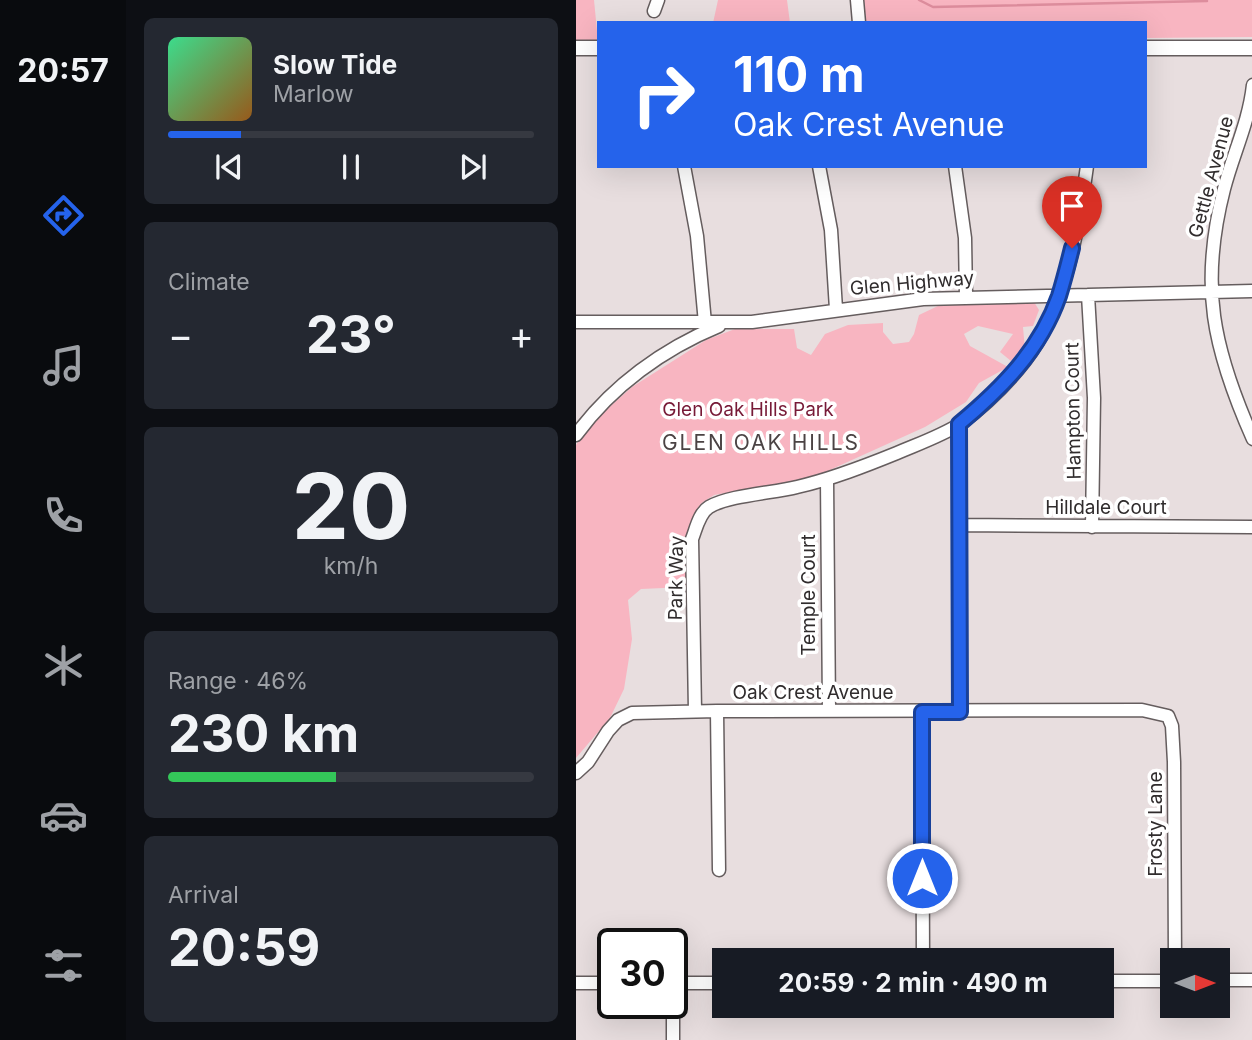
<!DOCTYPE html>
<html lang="en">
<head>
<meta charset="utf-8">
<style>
	body { margin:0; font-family:Inter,sans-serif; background:#242831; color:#f1f3f6; height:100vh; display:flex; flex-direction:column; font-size:26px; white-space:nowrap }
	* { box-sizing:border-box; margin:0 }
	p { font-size:23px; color:#9ea1a6 }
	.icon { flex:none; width:38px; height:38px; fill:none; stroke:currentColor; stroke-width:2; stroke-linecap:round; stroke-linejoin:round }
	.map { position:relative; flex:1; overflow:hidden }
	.details { display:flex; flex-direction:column; gap:18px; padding:18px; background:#0d0f14; width:450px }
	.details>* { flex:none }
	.guide { position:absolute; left:21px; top:21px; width:550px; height:147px; border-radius:0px; box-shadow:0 7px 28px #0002; background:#2563eb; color:#fff; overflow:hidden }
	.needle { width:46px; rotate:90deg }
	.buttons { position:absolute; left:584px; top:948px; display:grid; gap:14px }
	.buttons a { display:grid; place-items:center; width:70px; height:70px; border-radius:0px; background:#171b24; box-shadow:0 7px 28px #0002; font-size:35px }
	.speed { position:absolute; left:21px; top:928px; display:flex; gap:14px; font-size:35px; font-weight:700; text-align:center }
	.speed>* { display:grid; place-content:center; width:91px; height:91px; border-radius:50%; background:#171b24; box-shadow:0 7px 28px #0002; line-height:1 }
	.speed .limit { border:4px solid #111; border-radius:10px; background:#fff; color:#111 }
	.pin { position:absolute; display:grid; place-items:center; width:60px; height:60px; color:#fff; margin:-72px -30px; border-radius:50% 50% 50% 0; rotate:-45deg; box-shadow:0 0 7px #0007 }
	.pin .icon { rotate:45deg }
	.me { position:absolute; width:77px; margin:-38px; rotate:0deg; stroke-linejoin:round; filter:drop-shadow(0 0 5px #0008) }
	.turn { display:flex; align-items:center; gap:24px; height:147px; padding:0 21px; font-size:32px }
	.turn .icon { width:91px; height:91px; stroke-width:2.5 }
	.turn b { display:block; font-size:49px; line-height:60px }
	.big { font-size:52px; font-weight:700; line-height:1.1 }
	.details .widget { flex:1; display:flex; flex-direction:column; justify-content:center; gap:10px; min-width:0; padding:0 24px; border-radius:10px; background:#242831 }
	.details .dial { align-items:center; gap:0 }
	.dial b { font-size:91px; line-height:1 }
	.song { display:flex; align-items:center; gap:21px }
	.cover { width:84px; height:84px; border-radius:10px; background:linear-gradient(135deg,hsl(150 70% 55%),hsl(30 70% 35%)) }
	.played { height:7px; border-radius:4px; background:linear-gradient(90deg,#2563eb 20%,#363941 20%) }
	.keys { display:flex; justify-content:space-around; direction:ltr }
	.heat { display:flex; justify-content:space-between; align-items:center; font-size:38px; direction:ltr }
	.charge { height:10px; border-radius:5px; background:linear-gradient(90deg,#34c759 46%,#363941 0) }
	.trip { position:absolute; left:136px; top:948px; width:402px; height:70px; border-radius:0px; background:#171b24; box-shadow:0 7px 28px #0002; font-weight:700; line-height:70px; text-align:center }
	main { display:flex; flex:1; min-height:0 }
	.tabs { display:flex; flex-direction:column; width:126px; justify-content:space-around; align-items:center; background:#090b0e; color:#9ea1a6 }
	.tabs .icon { width:49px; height:49px }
	.tabs .on { color:#2563eb }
	.tabs b { font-size:32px; color:#f1f3f6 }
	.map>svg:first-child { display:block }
	.green { fill:#f8b5c1 }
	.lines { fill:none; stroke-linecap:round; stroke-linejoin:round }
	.stream { stroke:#dd8d9d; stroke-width:2.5 }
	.minor-casing { stroke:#655d5e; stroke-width:15 }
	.tertiary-casing { stroke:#655d5e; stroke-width:17 }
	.minor { stroke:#fff; stroke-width:12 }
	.tertiary { stroke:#fff; stroke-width:14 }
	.route-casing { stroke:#184099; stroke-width:18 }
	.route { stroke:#2563eb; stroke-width:12 }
	.labels { text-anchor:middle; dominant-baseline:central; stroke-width:7; stroke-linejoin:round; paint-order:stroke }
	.street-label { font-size:19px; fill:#302c2d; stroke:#fff }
	.park-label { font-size:19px; fill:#771a37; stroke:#fff }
	.neighbourhood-label { font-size:21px; letter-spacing:2px; fill:#4b4344; stroke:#fff }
</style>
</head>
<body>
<main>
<nav class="tabs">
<b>20:57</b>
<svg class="icon on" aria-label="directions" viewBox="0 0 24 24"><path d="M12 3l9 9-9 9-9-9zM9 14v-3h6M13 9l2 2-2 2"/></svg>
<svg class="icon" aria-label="music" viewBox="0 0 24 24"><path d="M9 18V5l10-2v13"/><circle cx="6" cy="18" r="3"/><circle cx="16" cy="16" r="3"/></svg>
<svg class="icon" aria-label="phone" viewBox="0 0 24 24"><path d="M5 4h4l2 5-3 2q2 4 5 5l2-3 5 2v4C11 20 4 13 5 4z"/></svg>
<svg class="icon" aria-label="climate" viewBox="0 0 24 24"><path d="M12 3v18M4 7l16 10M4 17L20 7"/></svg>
<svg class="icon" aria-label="car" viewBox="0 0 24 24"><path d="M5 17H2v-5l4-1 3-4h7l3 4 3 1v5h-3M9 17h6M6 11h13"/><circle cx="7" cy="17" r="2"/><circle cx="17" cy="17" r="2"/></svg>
<svg class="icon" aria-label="filters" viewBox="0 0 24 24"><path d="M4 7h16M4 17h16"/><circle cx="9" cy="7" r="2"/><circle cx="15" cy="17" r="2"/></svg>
</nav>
<section class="details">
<div class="widget">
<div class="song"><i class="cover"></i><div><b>Slow Tide</b><p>Marlow</p></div></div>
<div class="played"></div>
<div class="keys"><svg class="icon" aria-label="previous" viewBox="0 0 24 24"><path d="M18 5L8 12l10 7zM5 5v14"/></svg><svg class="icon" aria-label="pause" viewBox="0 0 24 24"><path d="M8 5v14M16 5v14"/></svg><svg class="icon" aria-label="next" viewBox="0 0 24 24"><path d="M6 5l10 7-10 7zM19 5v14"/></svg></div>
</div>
<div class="widget"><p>Climate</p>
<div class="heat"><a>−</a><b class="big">23°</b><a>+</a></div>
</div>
<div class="widget dial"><b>20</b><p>km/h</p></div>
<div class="widget"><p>Range · 46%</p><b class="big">230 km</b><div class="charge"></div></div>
<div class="widget"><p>Arrival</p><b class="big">20:59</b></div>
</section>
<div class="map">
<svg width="677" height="1040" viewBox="0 0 677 1040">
	<rect width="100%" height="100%" fill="#e8dedf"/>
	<path class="green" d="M0 0H18L22 41 0 40Z
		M142 0H211L214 23H137Z
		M288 0H676V37L569 38V23H290Z
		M458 302 463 310 457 326 447 327 449 350 435 361 424 352 437 334 402 326 388 334 394 346 432 367 403 383 390 402 349 427 236 478 138 495C134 498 127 501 124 505 107 526 111 562 110 587L65 589 52 600 56 639 48 689 34 718 0 758V445L13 425 56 387 130 340 159 329H218L221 348 235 355 249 334 272 325 307 323V332L317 344 333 342 338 334 343 315 364 305Z"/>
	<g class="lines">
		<path class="stream" d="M343 0 357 7 631 1"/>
		<g class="minor-casing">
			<path id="minor" d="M281 0 283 23
				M78 11 82 0
				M677 85C673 122 657 154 648 189 623 286 637 349 677 439
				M108 166 121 236 129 323
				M243 166 255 230 260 309
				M379 166 389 238 390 297
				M512 295 518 398 516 527
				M0 322H176L347 299 677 291
				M383 424 384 712
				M0 435C36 386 87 349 143 326
				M251 479 253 710
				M383 525 677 527
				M119 711 116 539C120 529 123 513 133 507 153 495 198 493 221 487 256 479 289 466 321 453 342 444 365 436 384 424 407 407 431 384 449 361 490 307 502 232 511 166
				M141 711 143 870
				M346 712 347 961
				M0 773 12 762 32 731 42 720 56 713 141 711 566 710 592 716 596 726 598 762 599 961
				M642 980H677
				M527 981H597
				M0 983H37
				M96 983H149
				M97 983V1040"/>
		</g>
		<g class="tertiary-casing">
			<path id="tertiary" d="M0 48H23
				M569 48H677"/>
		</g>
		<use href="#minor" class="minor"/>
		<use href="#tertiary" class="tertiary"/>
	</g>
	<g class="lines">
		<g class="route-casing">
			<path id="route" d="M346 878V712H384L383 424C426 388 464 350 483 296 488 280 492 264 496 248"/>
		</g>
		<use href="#route" class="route"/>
	</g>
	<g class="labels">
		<g class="street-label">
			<text transform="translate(635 177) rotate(-75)">Gettle Avenue</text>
			<text transform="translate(336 283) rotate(-5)">Glen Highway</text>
			<text transform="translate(497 411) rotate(-91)">Hampton Court</text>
			<text x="530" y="507">Hilldale Court</text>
			<text transform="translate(100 578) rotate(-89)">Park Way</text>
			<text transform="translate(232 595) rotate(-90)">Temple Court</text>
			<text x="237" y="692">Oak Crest Avenue</text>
			<text transform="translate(579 824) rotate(-90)">Frosty Lane</text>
		</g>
		<g class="park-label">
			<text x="172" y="409">Glen Oak Hills Park</text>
		</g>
		<g class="neighbourhood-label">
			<text x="185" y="442">GLEN OAK HILLS</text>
		</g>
	</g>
</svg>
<div class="buttons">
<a><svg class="needle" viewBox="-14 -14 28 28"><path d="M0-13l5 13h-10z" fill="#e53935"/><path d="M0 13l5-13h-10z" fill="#9ea1a6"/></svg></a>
</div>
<div class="speed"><div class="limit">30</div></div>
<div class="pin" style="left:496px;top:248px;background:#d93025"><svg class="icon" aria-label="arrive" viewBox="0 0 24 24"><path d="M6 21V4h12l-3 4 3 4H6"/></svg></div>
<svg class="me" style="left:346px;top:878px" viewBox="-20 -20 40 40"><circle r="17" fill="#2563eb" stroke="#fff" stroke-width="3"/><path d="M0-11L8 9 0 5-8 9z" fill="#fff"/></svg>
<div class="trip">20:59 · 2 min · 490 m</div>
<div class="guide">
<div class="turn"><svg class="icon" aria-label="right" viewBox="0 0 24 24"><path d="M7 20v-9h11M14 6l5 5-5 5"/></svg><div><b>110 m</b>Oak Crest Avenue</div></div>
</div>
</div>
</main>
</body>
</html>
